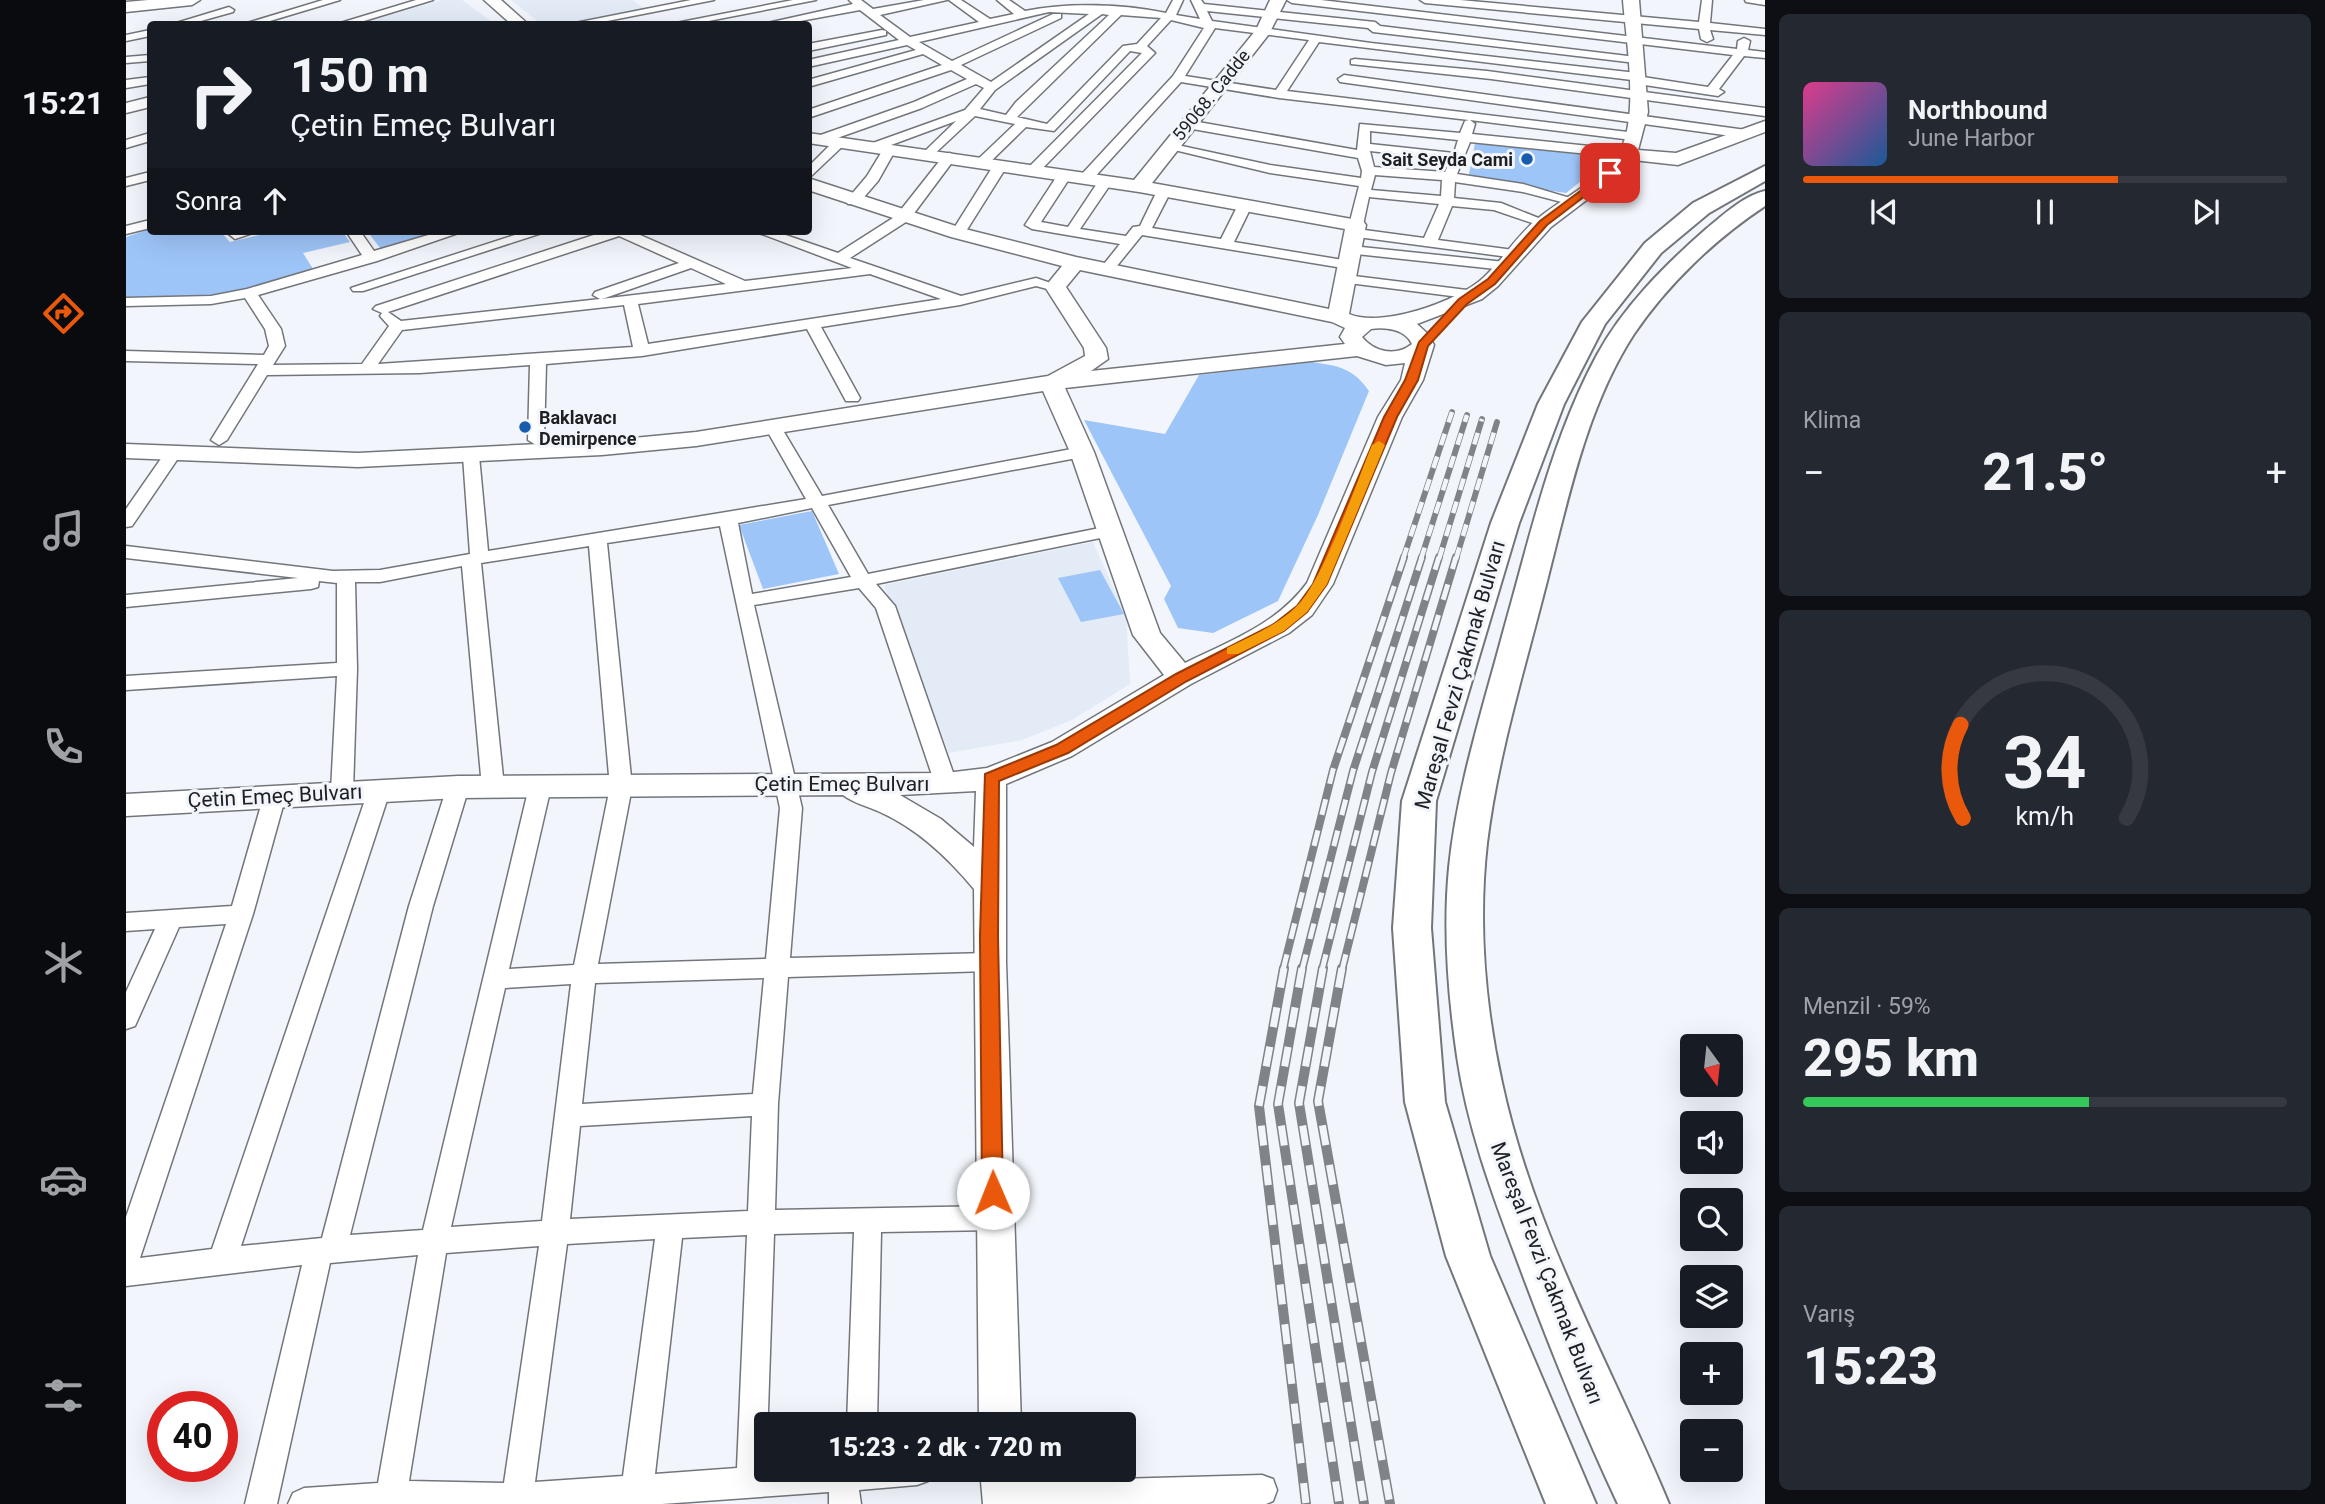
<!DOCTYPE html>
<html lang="tr">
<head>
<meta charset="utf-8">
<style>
	body { margin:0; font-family:Roboto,sans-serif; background:#242831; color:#f1f3f6; height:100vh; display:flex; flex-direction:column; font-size:26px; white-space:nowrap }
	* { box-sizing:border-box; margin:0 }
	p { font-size:23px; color:#9ea1a6 }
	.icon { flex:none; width:38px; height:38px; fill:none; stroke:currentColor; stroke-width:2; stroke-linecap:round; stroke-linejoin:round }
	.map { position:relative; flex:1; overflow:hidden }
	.drawer { display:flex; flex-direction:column; gap:14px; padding:14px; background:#0d0f14; width:560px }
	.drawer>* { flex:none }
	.banner { position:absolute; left:21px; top:21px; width:665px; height:214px; border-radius:7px; box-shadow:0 7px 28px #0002; background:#171b24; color:#f1f3f6; overflow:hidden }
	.needle { width:46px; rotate:165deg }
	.buttons { position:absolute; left:1554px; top:1034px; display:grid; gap:14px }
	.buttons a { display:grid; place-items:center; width:63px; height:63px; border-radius:7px; background:#171b24; box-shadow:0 7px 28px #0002; font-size:35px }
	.speed { position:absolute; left:21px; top:1391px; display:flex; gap:14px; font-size:35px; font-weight:700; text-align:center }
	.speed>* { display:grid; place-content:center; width:91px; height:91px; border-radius:50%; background:#171b24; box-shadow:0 7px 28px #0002; line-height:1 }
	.speed .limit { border:10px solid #d22; background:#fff; color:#111 }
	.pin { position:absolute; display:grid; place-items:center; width:60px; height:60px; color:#fff; margin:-30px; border-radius:14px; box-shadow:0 4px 10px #0006 }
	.me { position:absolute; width:77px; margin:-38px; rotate:359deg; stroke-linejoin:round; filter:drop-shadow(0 0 5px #0008) }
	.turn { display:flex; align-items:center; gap:24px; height:147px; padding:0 28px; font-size:32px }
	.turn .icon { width:91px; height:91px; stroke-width:2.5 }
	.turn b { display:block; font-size:49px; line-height:60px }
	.then { display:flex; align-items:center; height:66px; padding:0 28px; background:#0003; gap:14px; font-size:26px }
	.big { font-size:52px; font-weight:800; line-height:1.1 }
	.drawer .tile { flex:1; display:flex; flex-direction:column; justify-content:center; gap:10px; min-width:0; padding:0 24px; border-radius:10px; background:#242831 }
	.drawer .dial { align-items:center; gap:0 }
	.dial svg { height:182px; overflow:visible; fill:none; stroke:#363941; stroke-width:7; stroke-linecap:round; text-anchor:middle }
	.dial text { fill:#f1f3f6; stroke:none }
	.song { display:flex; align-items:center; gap:21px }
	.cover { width:84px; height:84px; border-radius:10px; background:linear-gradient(135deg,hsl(330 70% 55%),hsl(210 70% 35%)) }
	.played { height:7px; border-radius:4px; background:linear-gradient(90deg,#ea580c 65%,#363941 65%) }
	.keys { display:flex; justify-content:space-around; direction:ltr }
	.heat { display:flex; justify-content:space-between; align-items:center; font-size:38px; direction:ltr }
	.charge { height:10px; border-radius:5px; background:linear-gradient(90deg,#34c759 59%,#363941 0) }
	.trip { position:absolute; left:628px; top:1412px; width:382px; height:70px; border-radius:7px; background:#171b24; box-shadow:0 7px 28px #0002; font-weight:800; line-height:70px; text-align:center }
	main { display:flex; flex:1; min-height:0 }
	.tab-bar { display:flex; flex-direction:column; width:126px; justify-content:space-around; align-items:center; background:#090b0e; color:#9ea1a6 }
	.tab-bar .icon { width:49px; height:49px }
	.tab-bar .active { color:#ea580c }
	.tab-bar b { font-size:32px; color:#f1f3f6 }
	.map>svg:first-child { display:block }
	.built { fill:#e2ebf6 }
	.green { fill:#9ec5f8 }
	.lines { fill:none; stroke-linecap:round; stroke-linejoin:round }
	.street-casing { stroke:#72767b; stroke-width:3 }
	.secondary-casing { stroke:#72767b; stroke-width:3 }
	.primary-casing { stroke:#72767b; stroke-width:4 }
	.street { fill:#fff; fill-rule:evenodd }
	.secondary { fill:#fff; fill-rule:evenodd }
	.primary { fill:#fff; fill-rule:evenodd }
	.rail-far2-casing { stroke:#808387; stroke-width:6 }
	.rail-far1-casing { stroke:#808387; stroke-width:8 }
	.rail-casing { stroke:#808387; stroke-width:10 }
	.rail-far2 { stroke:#f2f6fc; stroke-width:4.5; stroke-dasharray:12; stroke-linecap:butt }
	.rail-far1 { stroke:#f2f6fc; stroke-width:5; stroke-dasharray:16; stroke-linecap:butt }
	.rail { stroke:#f2f6fc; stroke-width:7; stroke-dasharray:20; stroke-linecap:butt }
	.route { fill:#ea580c; stroke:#983908; stroke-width:2 }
	.slow { fill:#f59e0b }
	.poi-dot { fill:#185dad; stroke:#f2f6fc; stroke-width:2.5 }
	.labels { text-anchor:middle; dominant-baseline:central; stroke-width:6; stroke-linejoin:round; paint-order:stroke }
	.far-street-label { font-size:18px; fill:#1e1f21; stroke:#f2f6fc }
	.far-poi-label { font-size:18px; font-weight:bold; fill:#1e1f21; stroke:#f2f6fc; text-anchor:end }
	.street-label { font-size:21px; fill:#1e1f21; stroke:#f2f6fc }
</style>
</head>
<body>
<main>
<nav class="tab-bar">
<b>15:21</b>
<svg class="icon active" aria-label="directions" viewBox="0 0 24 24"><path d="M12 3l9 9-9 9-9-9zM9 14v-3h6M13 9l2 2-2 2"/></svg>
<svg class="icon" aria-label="music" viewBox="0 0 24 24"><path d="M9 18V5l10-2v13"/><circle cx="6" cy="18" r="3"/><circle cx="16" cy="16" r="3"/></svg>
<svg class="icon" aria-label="phone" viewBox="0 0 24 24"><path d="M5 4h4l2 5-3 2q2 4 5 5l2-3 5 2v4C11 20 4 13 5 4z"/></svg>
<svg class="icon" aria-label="climate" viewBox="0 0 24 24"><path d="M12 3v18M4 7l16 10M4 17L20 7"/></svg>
<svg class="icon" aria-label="car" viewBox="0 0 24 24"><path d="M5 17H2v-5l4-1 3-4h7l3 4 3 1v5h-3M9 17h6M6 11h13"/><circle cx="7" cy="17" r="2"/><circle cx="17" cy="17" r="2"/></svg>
<svg class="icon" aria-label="filters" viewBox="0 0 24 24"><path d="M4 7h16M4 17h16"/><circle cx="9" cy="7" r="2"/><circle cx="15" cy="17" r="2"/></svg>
</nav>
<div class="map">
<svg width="1639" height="1504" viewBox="0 0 1639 1504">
	<rect width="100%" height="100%" fill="#f2f6fc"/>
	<path class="built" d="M316 0H336L369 24H233Z
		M385 0H507L519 9 440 24H415Z
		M967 542 1000 616 1004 684 946 720 896 740 823 753 758 585Z"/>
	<path class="green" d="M1349 143 1488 155 1440 193 1342 179Z
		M24 229 94 231 104 242 150 231H216L224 242 177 253 189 272 128 289 88 296 0 298V237Z
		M241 231H326L258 253Z
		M1186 362C1213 366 1227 368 1243 391L1192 515 1152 601 1087 633 1052 628 1038 599 1045 586 958 420 1039 434 1073 375Z
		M686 511 713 574 637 589 613 525Z
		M974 570 998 614 955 622 932 578Z"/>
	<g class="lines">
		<g class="street-casing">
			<path id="street" d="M197 0H214L134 24 121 23Z
				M290 0H307L228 24H211Z
				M565 0H588L466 24H444Z
				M667 0H690L567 24H545Z
				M723 0H735L747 9 798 0H821L754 15 784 37 853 22 823 0H835L864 19 888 14 871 0H883L899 11C942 2 998 4 1040 13L1047 0H1057L1050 15 1074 19 1065 0H1075L1078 4 1249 22 1254 26 1510 57 1516 60 1510 63 1247 32 1242 28 1081 11 1086 21 1245 43 1511 73 1517 77 1582 87 1607 55 1166 3 1161 0H1195L1611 49 1612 41 1618 38 1624 41 1622 50 1639 52V58L1618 56 1593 89 1598 92 1592 96 1512 84 1506 80 1193 42 1161 91 1510 133V139L1506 140 1344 120 1349 124 1346 134 1502 150 1508 154 1502 158 1344 142 1331 174 1397 184 1454 201 1447 205 1397 192 1329 182 1328 198 1375 203 1425 223 1418 227 1368 210 1326 206 1312 240 1395 251 1397 254 1390 258 1224 236 1222 233 1229 229 1223 225 1233 186 1144 173 1036 147 1042 143 1144 165 1235 178 1236 171 1232 158 1061 128 1055 124 1061 120 1231 150 1234 124 1334 133 1339 121 1343 120 1153 98 1055 82 965 181H955V175L1047 76 1078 28 1045 20 1021 46 1029 53 1027 55 911 174 899 171 1016 53 1004 51 928 131 900 127 860 166 848 163 889 124 849 116 804 158 798 154 799 151 830 121 765 145 770 149 752 181 732 204H722L720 201 741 176 758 148 744 150V144L839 110 858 88 850 84 796 108 697 143H689V137L788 102 841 79 825 70 682 118V110L816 65 797 54 682 87V80L790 50 781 45 682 67V60L773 40 734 10 658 24H637L727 4ZM923 12 963 14 865 82 835 65 935 18V14H927L826 61 793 42ZM976 14 983 15 890 102 880 115 854 109 869 90ZM995 15 1035 18 1011 44 997 46 921 124 891 117ZM1089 28 1183 40 1150 90 1059 76ZM1244 131 1332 140 1328 153 1244 144ZM1244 151 1325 160 1319 172 1248 167ZM1249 175 1316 180 1315 196 1245 190ZM1243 197 1313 204 1298 238 1231 229 1237 225Z
				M1294 0H1334L1573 22 1576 0H1586L1584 23 1639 29V35L1584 30 1587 39 1581 42 1575 39 1573 29 1299 3Z
				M1619 0H1639V5L1620 2Z
				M103 7 108 10 107 12 64 24H47Z
				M24 30V36L0 41V35Z
				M756 30 760 31V35L682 51V44Z
				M24 55V61L0 63V57Z
				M1229 59 1361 71 1639 108V116L1365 79 1225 64V60Z
				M1218 75 1620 130 1626 134 1620 138 1214 82 1212 79Z
				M24 77V84L0 88V80Z
				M24 133V141L0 148V140Z
				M709 140 720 143 682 179V167Z
				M824 153 830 157 783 220 724 258 835 296 910 278 936 287 929 291 910 286 834 305 695 327 734 398 732 401H720L681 329 516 356 420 364 418 440 410 445 402 440 404 365 294 373 141 375 101 440 93 445 85 440 132 364 0 361V351L138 355 143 346 139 329 119 298 85 304 0 306V298L85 296 121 289 236 255 220 231H234L248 251 316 231H338L251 261 132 295 155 329 159 346 147 365 236 364 263 326 254 316 256 313 247 309 250 306 480 231H505L619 281 726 268 628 231H648L712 253 770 216 819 154ZM493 236 553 263 469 292 467 295 474 299 275 321 262 312ZM565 268 600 284 475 299 479 298ZM744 274 815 299 522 344 512 304ZM498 305 507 347 252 364 276 330Z
				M869 163 881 166 837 236H827L825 233Z
				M24 172V180L0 186V178Z
				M933 173 945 176 915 222 942 227 974 179 979 178 986 182 954 229 1000 236 1007 227 1014 226 1031 191 1038 187 1045 191 1026 228 1095 239 1112 205 1119 201 1126 205 1108 242 1223 261 1230 265 1223 269 1016 235 986 272H976L974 269 994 244 906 229 899 225Z
				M24 220V228L0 234V226Z
				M99 231H133L109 239Z
				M401 231H422L237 291H227L225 288Z
				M1226 246 1379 262 1386 266 1379 270 1221 253V247Z
				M1220 275 1349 291 1356 295 1349 299 1215 282V276Z
				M647 422 655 427 696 496 956 447 964 452 956 457 702 505 742 574 984 526 993 531 984 536 750 584 769 606 831 784 828 789H812L809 784 750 608 733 588 628 605 676 808 664 958 863 953 871 955 875 962 871 969 863 971 662 977 652 1104 649 1210 867 1206 877 1209 881 1218 877 1227 867 1230 755 1232 751 1424H721L728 1232 648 1234 640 1470H806L802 1481 791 1485 733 1490 735 1504H703V1492L536 1504H162L167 1493 178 1488 252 1483 292 1255 204 1263 151 1504H119L176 1265 0 1286V1217L100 924 53 927 9 1026 0 1029V992L29 929 0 931V913L106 906 138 795 141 790H157L160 795 127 914 14 1258 86 1249 242 791 245 786H261L264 791 115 1246 196 1238 283 906 321 787 324 782H340L343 787 307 906 224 1235 297 1230 403 787 406 782H422L425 787 383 969 448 965 484 787 463 546 355 563 378 787 375 792H359L356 787 336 566 254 582H229L231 669 227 791 224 796H208L205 791 211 676 0 690V676L211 663V583L193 581 192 587 185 589 0 607V595L172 578 0 558V546L207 571 254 570 344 554 337 456 345 451 353 456 362 551 680 499 639 427ZM686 508 725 577 626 594 612 523ZM594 526 654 808 640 959 472 964 506 787 481 543ZM638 978 627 1094 456 1104 469 983ZM445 984 416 1221 325 1227 379 988ZM626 1116 622 1211 444 1219 454 1126ZM621 1235 611 1468 529 1474 556 1238ZM529 1239 497 1476 409 1482 441 1244ZM413 1246 378 1483 283 1481 320 1253Z
				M47 449 55 454 6 526 0 527V509L41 450Z
				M1136 1475 1147 1479 1151 1490 1147 1501 1140 1504H866L863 1498 868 1487 879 1482Z"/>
		</g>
		<g class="secondary-casing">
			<path id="secondary" d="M22 0H74L66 5 0 12V2Z
				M358 0H375L402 24H385Z
				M1144 0H1160L1143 34 1026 183 1237 221 1240 225 1223 314C1255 328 1331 302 1357 278 1377 260 1392 233 1415 216 1436 199 1480 176 1493 153 1514 116 1500 41 1497 0H1513L1522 112 1512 150 1550 153 1639 121V132L1552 165 1507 160 1491 177 1425 227 1372 286 1356 299 1291 324 1302 334 1308 345 1297 380 1276 417 1207 584 1186 615 1163 633 1065 684 946 756 880 784V962L895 1424H853L848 889C822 858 793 830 756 813 744 807 727 803 717 795L332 798 0 816V794L332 776 820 773 861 768 926 742 1038 675 1007 635 944 452 917 391 570 446 476 455 232 467 0 458V444L232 453 476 441 570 432 922 376 959 356 958 348 919 287 936 266 825 237 682 190V178L839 229 950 257 1203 309 1219 229 1013 192 682 143V133L1008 180 1130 30ZM954 270 1206 322 1219 328 1214 337 1219 344 965 371 982 359 980 348 940 287ZM1245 329C1259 327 1279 329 1286 344 1270 357 1248 352 1236 337ZM1231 356 1260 365 1279 363 1275 380 1252 417 1181 583C1151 624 1104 641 1059 663L1034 633 968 452 939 388ZM850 791 848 847 815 819 774 795Z
				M24 97V107L0 113V103Z
				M854 1470H898L901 1504H857Z"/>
		</g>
		<g class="primary-casing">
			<path id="primary" d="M1639 166V181L1583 213 1535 253 1479 324 1438 404 1393 523 1310 801 1305 928 1319 1102 1364 1256 1470 1504H1420L1320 1256 1279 1102 1267 928 1276 801 1365 523 1412 404 1456 322 1519 243 1567 203Z
				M1639 191V206C1589 239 1541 285 1508 334 1461 406 1442 499 1421 581 1399 668 1372 754 1361 843 1352 922 1359 1006 1376 1083 1408 1232 1485 1365 1543 1504H1492C1454 1423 1421 1341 1390 1257 1365 1191 1341 1125 1331 1056 1322 994 1317 930 1323 868 1331 787 1357 708 1378 629 1404 537 1425 440 1471 355 1497 307 1538 266 1579 230 1596 216 1617 196 1639 191Z"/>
		</g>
		<use href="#street" class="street"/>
		<use href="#secondary" class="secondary"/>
		<use href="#primary" class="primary"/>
		<g class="rail-far2-casing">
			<path id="rail-far2" d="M1277 559 1326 412
				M1295 559 1341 415
				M1313 559 1356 419
				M1330 559 1371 422"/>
		</g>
		<g class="rail-far1-casing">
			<path id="rail-far1" d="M1157 970 1207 770 1278 557
				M1176 970 1227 771 1296 557
				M1196 970 1246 772 1313 557
				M1216 970 1265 773 1330 557"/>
		</g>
		<g class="rail-casing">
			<path id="rail" d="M1158 968 1133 1106 1180 1504
				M1176 968 1152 1104 1213 1504
				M1197 968 1173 1103 1238 1504
				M1216 968 1192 1101 1264 1504"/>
		</g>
		<use href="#rail-far2" class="rail-far2"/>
		<use href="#rail-far1" class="rail-far1"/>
		<use href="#rail" class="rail"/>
	</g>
	<path class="route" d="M1481 171 1489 173 1421 225 1369 284 1341 304 1302 346 1292 380 1271 417 1201 584 1181 612 1158 631 1061 681 942 753 873 781 872 936 877 1193 874 1199 867 1202 859 1199 856 1193 854 936 859 774 930 745 1050 674 1148 624 1171 606 1187 584 1258 417 1279 380 1293 342 1333 299 1362 279 1414 221Z"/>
	<path class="slow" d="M1253 441 1259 445 1201 584 1181 612 1158 631 1112 654H1101V648C1125 636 1152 625 1171 606 1199 577 1229 486 1246 445Z"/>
	<g class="poi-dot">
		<circle cx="1401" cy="159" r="7"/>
		<circle cx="399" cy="427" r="7"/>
	</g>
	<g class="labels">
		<g class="far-street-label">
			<text transform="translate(1085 95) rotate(-51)">59068. Cadde</text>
		</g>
		<g class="far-poi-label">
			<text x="1387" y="159">Sait Seyda Cami</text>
			<text x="413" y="417" text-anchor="start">Baklavacı<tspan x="413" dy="21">Demirpence</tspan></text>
		</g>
		<g class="street-label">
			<text transform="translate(1334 675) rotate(-74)">Mareşal Fevzi Çakmak Bulvarı</text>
			<text x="716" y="784">Çetin Emeç Bulvarı</text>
			<text transform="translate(149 796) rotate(-3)">Çetin Emeç Bulvarı</text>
			<text transform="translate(1421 1273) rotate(69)">Mareşal Fevzi Çakmak Bulvarı</text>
		</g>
	</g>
</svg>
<div class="buttons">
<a><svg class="needle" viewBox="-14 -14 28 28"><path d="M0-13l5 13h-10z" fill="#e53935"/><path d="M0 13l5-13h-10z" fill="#9ea1a6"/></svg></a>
<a><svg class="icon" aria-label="sound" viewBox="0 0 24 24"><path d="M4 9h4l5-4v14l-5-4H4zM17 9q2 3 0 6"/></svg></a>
<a><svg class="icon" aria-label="search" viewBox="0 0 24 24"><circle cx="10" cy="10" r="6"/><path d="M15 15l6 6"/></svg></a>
<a><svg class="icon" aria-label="layers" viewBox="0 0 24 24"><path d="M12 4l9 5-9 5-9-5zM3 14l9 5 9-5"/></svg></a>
<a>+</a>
<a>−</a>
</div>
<div class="speed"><div class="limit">40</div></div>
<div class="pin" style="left:1484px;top:173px;background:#d93025"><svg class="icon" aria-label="arrive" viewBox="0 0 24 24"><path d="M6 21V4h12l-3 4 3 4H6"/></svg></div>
<svg class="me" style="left:867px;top:1193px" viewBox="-20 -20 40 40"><circle r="19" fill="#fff"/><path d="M0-13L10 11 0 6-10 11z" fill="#ea580c"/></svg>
<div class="trip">15:23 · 2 dk · 720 m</div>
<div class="banner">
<div class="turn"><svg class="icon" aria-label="right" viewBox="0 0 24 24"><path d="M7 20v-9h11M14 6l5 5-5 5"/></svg><div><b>150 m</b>Çetin Emeç Bulvarı</div></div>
<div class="then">Sonra<svg class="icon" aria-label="ahead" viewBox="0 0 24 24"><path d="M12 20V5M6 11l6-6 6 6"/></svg></div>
</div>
</div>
<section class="drawer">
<div class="tile">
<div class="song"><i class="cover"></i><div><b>Northbound</b><p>June Harbor</p></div></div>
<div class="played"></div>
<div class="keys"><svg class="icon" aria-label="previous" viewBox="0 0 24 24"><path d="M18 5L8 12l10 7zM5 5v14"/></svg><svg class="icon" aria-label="pause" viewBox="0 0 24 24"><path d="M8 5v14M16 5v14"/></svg><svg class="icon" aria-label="next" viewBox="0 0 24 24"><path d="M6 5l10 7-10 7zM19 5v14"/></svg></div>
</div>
<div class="tile"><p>Klima</p>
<div class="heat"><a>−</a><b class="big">21.5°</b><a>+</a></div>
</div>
<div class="tile dial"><svg viewBox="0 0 100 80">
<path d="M14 69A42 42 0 1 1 86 69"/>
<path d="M14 69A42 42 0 0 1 13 28" stroke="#ea580c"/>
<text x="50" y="56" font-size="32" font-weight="700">34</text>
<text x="50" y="72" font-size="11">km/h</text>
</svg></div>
<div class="tile"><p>Menzil · 59%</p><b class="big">295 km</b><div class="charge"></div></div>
<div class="tile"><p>Varış</p><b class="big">15:23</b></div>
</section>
</main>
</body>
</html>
